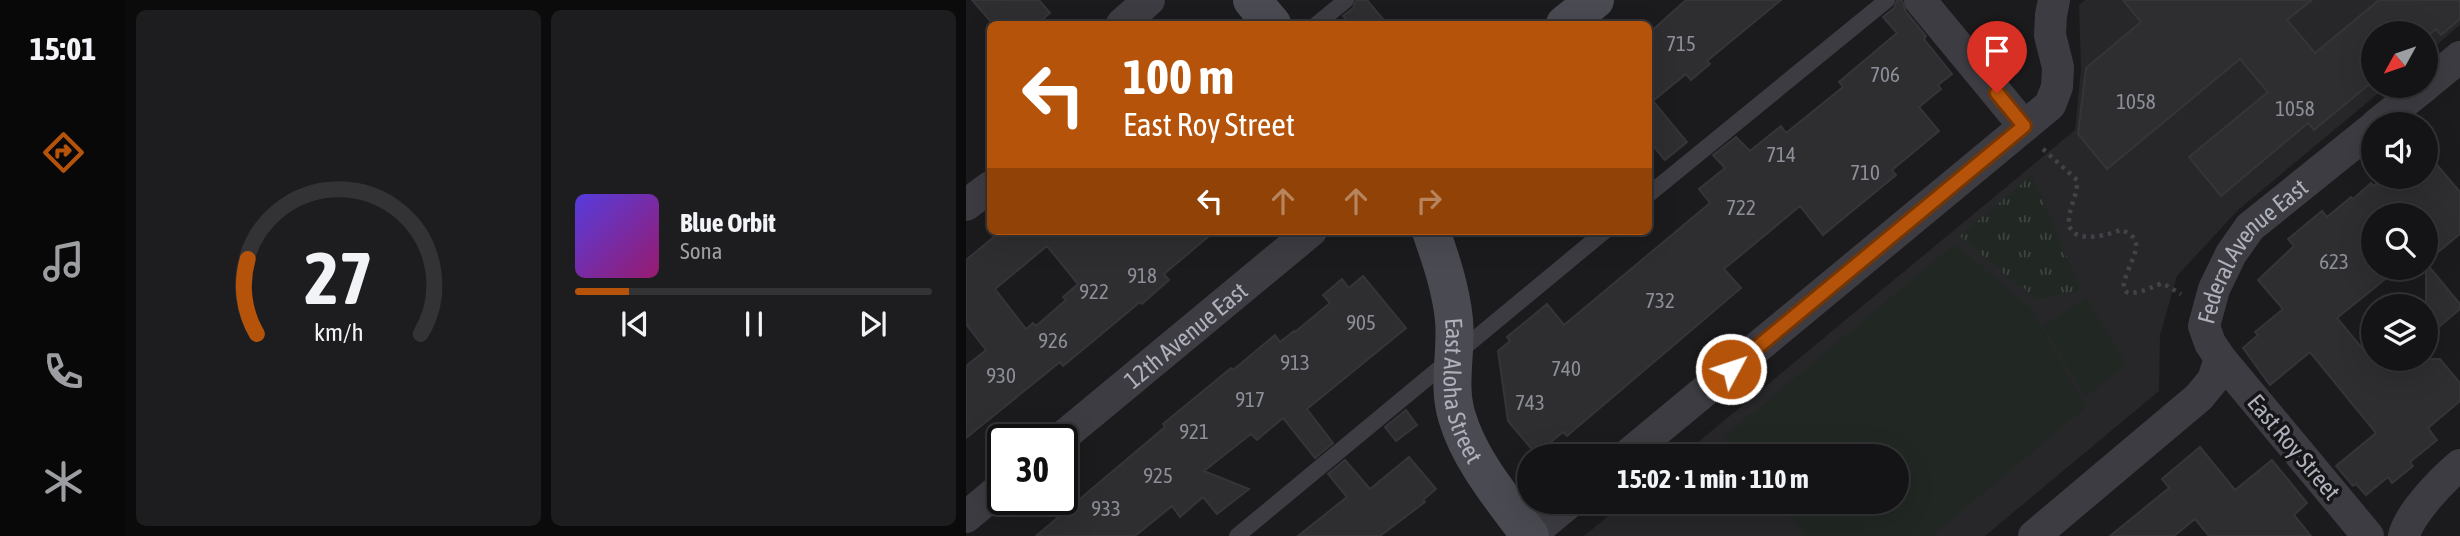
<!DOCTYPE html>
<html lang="en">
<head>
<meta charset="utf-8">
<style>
	body { margin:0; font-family:"Asap Condensed",sans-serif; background:#1d1d1f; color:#f1f3f6; height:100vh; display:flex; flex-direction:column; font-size:26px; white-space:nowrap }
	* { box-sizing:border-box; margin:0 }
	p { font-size:23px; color:#9d9ea1 }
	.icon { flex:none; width:38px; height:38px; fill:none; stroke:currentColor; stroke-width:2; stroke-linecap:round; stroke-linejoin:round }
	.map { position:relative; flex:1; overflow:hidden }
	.side { display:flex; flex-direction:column; gap:10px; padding:10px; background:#0b0b0c; width:840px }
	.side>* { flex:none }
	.banner { position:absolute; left:21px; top:21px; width:665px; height:214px; border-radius:10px; box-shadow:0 7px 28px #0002,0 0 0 2px #333335; background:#b45309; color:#fff; overflow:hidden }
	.needle { width:46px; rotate:230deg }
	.controls { position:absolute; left:1395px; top:21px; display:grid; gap:14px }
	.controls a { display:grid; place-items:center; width:77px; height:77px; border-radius:50%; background:#141416; box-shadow:0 7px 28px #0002,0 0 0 2px #333335; font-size:35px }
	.speed { position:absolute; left:21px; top:424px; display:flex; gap:14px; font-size:35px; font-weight:700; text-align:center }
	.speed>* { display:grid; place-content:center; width:91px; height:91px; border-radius:50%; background:#141416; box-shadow:0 7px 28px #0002,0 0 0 2px #333335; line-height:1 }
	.speed .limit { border:4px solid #111; border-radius:10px; background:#fff; color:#111 }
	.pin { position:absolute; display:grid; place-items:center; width:60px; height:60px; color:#fff; margin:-72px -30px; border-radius:50% 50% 50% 0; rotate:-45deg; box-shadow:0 0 7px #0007 }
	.pin .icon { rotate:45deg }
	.me { position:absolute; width:77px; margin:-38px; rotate:50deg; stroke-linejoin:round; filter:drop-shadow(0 0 5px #0008) }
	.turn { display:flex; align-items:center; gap:24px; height:147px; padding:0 21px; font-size:32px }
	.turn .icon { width:91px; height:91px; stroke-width:2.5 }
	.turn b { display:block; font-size:49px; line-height:60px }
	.lanes { display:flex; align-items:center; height:66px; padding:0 21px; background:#0003; justify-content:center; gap:35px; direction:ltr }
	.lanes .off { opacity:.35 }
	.side .card { flex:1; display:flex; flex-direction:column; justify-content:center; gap:10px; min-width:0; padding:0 24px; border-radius:10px; background:#1d1d1f }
	.side .dial { align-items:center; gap:0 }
	.dial svg { height:182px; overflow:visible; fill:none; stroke:#333335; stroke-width:7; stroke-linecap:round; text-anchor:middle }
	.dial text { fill:#f1f3f6; stroke:none }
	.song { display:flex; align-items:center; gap:21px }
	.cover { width:84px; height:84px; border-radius:10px; background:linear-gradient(135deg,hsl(250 70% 55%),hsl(320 70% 35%)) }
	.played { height:7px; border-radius:4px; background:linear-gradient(90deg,#b45309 15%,#333335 15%) }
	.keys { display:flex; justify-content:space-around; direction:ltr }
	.side .tiles { flex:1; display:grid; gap:10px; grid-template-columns:repeat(2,1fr) }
	.trip { position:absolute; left:551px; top:444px; width:392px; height:70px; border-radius:35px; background:#141416; box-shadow:0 7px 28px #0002,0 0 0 2px #333335; font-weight:700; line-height:70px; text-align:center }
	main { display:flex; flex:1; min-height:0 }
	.dock { display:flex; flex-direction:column; width:126px; justify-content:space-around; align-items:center; background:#080809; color:#9d9ea1 }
	.dock .icon { width:49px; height:49px }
	.dock .active { color:#b45309 }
	.dock b { font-size:32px; color:#f1f3f6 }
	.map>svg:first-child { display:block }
	.built { fill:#27272a }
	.grass { fill:url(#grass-tufts) }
	.pitch { fill:#212823 }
	.building { fill:#2e2e31; stroke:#353539; stroke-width:2; fill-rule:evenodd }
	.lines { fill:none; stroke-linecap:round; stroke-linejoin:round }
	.path { stroke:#424349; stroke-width:4.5; stroke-dasharray:3.5 5; stroke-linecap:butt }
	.lane { stroke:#3c3c42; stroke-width:16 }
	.street { stroke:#3c3c42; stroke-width:32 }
	.secondary { stroke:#4a4b52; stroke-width:38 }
	.route-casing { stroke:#753606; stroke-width:18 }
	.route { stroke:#b45309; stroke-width:12 }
	.labels { text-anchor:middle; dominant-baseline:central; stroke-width:7; stroke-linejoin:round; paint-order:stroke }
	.number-label { font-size:21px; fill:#8d8f98 }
	.street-label { font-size:24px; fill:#aeb0bb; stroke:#161618 }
</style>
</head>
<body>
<main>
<nav class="dock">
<b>15:01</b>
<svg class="icon active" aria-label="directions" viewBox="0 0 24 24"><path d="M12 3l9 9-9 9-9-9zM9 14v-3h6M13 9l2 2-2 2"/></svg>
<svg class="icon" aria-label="music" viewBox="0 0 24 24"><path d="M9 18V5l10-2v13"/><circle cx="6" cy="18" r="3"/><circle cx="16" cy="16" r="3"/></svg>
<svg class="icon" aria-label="phone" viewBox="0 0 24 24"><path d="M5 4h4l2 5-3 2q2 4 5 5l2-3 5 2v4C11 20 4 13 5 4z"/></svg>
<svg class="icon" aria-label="climate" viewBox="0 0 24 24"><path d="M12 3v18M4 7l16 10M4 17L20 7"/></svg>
</nav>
<section class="side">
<div class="tiles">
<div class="card dial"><svg viewBox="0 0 100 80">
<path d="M14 69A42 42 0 1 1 86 69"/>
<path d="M14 69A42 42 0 0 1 10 36" stroke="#b45309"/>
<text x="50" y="56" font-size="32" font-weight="700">27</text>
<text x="50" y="72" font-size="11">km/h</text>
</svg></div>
<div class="card">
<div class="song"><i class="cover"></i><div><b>Blue Orbit</b><p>Sona</p></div></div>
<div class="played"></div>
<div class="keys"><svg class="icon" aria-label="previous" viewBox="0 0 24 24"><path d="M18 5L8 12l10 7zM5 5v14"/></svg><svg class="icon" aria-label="pause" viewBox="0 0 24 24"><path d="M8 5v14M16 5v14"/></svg><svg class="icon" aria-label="next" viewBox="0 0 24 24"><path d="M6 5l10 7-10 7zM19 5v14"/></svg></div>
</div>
</div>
</section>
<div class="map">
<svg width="1494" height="536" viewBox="0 0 1494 536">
	<defs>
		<pattern id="grass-tufts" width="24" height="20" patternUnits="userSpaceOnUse" patternTransform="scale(1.75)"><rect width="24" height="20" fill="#212823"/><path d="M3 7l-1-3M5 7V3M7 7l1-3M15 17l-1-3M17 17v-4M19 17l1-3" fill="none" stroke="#3f4541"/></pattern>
	</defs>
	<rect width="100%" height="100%" fill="#1b1b1d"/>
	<path class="built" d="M1119 0H1494V25L1460 54V33H1407V86H1421L1272 210 1211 276 1194 335 1193 391 1019 536H618L659 502H931V457H714L1109 130 1115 69 1113 5Z"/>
	<path class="grass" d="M1066 175 1115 290 1070 300 1055 285H1051L994 236Z"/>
	<path class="pitch" d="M989 244 1064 307 1120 407 966 536H840L812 502H931V457H774L758 437Z
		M1121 298 1160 365 1119 397 1077 326Z"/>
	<path class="building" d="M6 0H73L84 13 71 24H27Z
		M390 0H401L421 24H384L377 16 387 8Z
		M720 0H815L741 61 744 64 725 80 720 74 687 101 721 142 699 160 682 140V34Z
		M931 0H936L940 12 960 36 958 39 986 74 972 85 975 89 953 107 973 131 926 170 930 175 857 235 834 206 758 269 775 288 601 436 597 432 570 454 542 421 532 351 544 341 541 337 581 304 598 325 744 203 733 189 759 168 747 155 770 137 784 151 815 126 820 133 877 87 873 82 931 33 917 17 928 8Z
		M1157 0H1346L1321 20 1349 53 1413 0H1494V19L1475 35 1470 29 1465 33H1407V81L1348 130 1342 123 1255 196 1223 157 1302 92 1274 59 1141 169 1112 134 1120 68 1175 22Z
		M1460 152 1494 192V234L1460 262V215H1407V268H1433L1371 318 1405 359H1474L1494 383V401L1462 428 1471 440 1444 462 1447 466 1426 483 1422 477 1400 495 1390 484 1387 486 1370 466 1410 433 1344 352 1304 385 1277 348 1292 335 1289 332 1317 309 1292 280 1328 246 1322 239 1356 211 1361 217 1385 197 1387 199 1405 183 1408 186 1418 177H1460Z
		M35 231H249L198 274 203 280 176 304 174 302 97 366 94 362 0 438V366L20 350 0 324V260ZM81 246 112 284 97 297 100 300 70 326 67 323 60 329 29 289Z
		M1460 263 1494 304V309L1469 330 1460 319Z
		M397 276 440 328 341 409 367 443 349 458 317 418 291 440 285 434 238 471 283 489 251 514 237 497 214 517 206 506 169 536H70L199 427 197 424 265 368 267 370 309 335 314 342 328 331 329 332 364 303 357 295 376 279 383 288Z
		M440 410 451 425 430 441 419 427Z
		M1234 447 1269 490 1306 460 1341 503 1328 515 1345 536H1243L1229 519 1208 536H1144L1203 488 1196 479Z
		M443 457 470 489 457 500 459 502 414 536H332L381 497 362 474 379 460 404 489Z"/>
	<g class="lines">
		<path class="path" d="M1077 149 1111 180C1112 194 1104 205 1103 219 1101 246 1140 236 1154 230 1162 232 1169 236 1170 244 1173 261 1127 315 1196 283L1215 294"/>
		<path class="lane" d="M351 24 380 0
			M682 195 921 0
			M271 536 639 231"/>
		<g class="street">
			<path d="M954 0 1058 126"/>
			<path d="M156 24 183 0"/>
			<path d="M1460 85 1494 57"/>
			<path d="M1411 124 1459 86"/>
			<path d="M0 205 24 187"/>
			<path id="s1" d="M94 439 345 231"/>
			<path d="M659 457 1084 105 1091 87 1092 67 1084 35 1085 15 1088 0"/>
			<path d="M0 517 37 486"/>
			<path d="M563 536 604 502"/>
			<path d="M1068 536 1233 397 1247 380 1254 358"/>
			<path id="s2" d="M1402 536 1254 358 1244 343 1238 326 1248 289 1265 254 1284 227 1407 128"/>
			<path d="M1438 536C1443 514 1476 480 1494 465"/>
		</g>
		<g class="secondary">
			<path d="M286 0 306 24"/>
			<path d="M599 24 629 0"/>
			<path id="s3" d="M465 231C475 260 485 289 488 320 491 352 481 385 491 417 504 461 537 499 564 536"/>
		</g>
	</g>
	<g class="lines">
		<g class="route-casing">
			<path id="route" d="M765 369 1058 126 1031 93"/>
		</g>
		<use href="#route" class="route"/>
	</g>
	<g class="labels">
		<g class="number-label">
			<text x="715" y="43">715</text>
			<text x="919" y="74">706</text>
			<text x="1170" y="101">1058</text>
			<text x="1329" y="108">1058</text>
			<text x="815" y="154">714</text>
			<text x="899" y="172">710</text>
			<text x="775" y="207">722</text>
			<text x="1368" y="261">623</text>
			<text x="176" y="275">918</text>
			<text x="128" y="291">922</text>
			<text x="694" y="300">732</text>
			<text x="395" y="322">905</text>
			<text x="87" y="340">926</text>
			<text x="329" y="362">913</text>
			<text x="600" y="368">740</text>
			<text x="35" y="375">930</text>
			<text x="284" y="399">917</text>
			<text x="564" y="402">743</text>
			<text x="228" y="431">921</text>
			<text x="192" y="475">925</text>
			<text x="140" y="508">933</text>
		</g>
		<g class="street-label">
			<text stroke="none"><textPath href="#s2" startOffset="359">Federal Avenue East</textPath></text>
			<text stroke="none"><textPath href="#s1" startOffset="163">12th Avenue East</textPath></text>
			<text stroke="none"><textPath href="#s3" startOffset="164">East Aloha Street</textPath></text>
			<text transform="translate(1328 447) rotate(50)">East Roy Street</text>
		</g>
	</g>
</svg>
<div class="controls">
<a><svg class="needle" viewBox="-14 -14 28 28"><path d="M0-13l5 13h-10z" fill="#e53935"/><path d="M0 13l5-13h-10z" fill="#9d9ea1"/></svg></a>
<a><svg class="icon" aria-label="sound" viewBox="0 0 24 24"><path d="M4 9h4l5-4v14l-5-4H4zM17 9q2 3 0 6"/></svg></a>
<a><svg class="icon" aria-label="search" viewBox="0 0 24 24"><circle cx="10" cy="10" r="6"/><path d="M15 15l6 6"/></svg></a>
<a><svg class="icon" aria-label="layers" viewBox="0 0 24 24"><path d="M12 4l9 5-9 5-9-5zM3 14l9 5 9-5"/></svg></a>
</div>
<div class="speed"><div class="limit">30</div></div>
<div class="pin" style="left:1031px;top:93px;background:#d93025"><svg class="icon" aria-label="arrive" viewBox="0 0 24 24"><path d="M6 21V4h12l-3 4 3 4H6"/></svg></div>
<svg class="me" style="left:765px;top:369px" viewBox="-20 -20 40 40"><circle r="17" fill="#b45309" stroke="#fff" stroke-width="3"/><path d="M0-11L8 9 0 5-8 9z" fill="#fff"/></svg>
<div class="trip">15:02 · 1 min · 110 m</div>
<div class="banner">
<div class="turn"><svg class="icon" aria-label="left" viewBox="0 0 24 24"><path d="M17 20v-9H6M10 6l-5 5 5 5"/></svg><div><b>100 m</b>East Roy Street</div></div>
<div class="lanes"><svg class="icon" aria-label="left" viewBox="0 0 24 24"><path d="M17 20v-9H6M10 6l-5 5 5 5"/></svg><svg class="icon off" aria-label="ahead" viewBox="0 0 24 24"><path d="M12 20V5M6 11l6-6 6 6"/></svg><svg class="icon off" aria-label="ahead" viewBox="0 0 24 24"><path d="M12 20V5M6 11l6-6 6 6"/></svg><svg class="icon off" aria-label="right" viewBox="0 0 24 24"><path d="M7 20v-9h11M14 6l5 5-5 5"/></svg></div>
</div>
</div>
</main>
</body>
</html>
